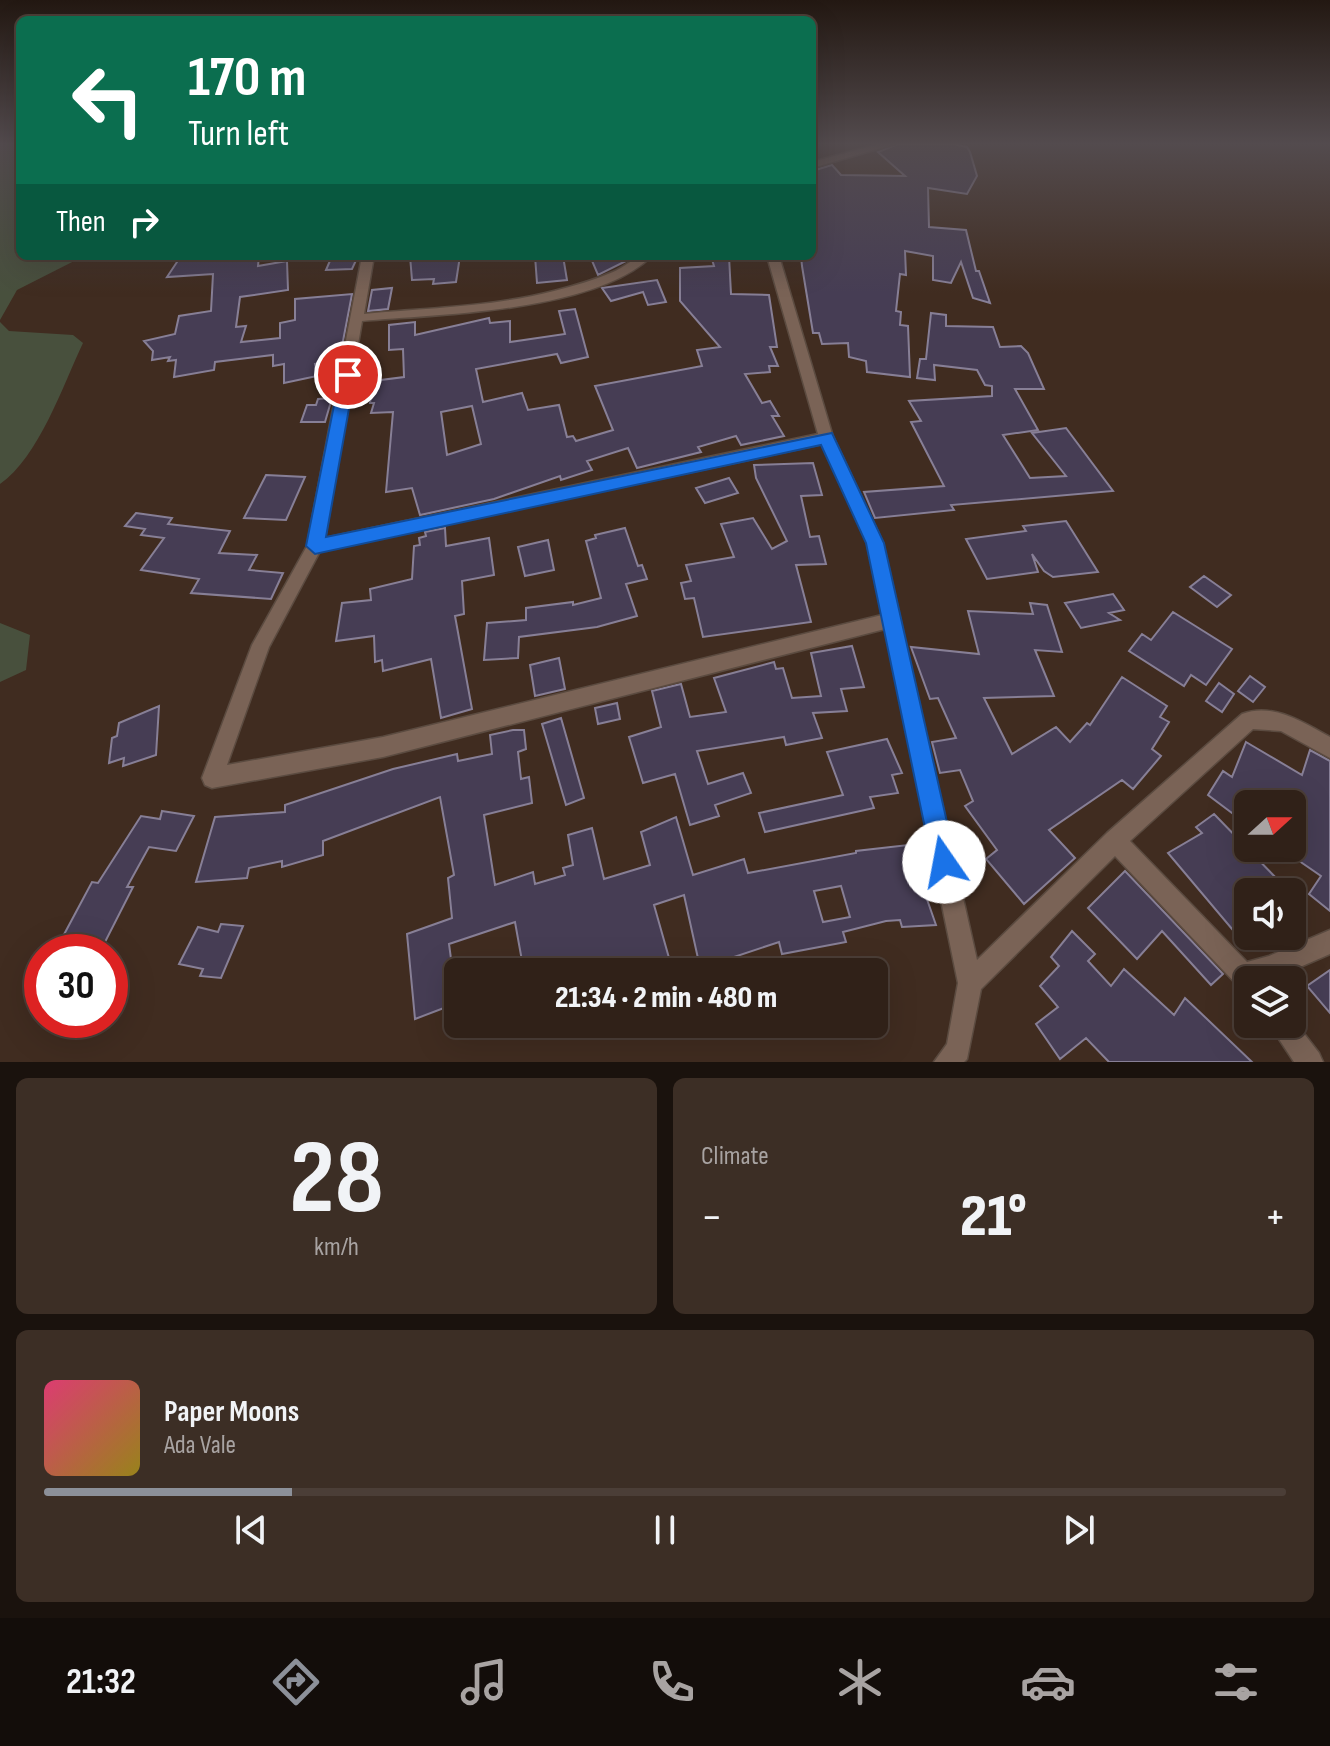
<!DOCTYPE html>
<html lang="en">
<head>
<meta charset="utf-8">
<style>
	body { margin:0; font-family:"Sofia Sans Condensed",sans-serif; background:#3c2e25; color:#f1f3f6; height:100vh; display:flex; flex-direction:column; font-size:30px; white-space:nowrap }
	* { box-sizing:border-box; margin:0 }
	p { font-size:26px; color:#a8a3a2 }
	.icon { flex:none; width:44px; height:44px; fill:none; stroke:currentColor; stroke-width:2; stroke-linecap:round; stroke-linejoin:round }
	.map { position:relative; height:1062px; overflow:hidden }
	.sheet { display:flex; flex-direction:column; gap:16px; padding:16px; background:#1a120d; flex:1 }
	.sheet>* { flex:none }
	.hud { position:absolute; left:16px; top:16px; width:800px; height:244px; border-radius:12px; box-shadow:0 8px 32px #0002,0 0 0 2px #4b3e37; background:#0b6e4f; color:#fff; overflow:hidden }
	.needle { width:52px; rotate:69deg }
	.tools { position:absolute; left:1234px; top:790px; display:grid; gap:16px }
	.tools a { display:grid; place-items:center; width:72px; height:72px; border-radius:12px; background:#302118; box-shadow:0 8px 32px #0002,0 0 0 2px #4b3e37; font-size:40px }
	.speed { position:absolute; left:24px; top:934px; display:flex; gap:16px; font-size:40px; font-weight:700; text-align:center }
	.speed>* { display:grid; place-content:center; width:104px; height:104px; border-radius:50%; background:#302118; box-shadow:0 8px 32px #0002,0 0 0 2px #4b3e37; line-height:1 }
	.speed .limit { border:12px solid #d22; background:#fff; color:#111 }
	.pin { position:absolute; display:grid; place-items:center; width:68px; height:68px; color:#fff; margin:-34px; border:4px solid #fff; border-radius:50%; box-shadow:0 2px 8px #0007 }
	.me { position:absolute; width:88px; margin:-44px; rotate:348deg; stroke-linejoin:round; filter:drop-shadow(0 0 6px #0008) }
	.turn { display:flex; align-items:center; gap:28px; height:168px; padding:0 40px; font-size:36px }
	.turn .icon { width:104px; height:104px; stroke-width:2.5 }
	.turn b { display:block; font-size:56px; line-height:68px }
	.then { display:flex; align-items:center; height:76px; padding:0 40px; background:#0003; gap:16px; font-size:30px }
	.big { font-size:60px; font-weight:800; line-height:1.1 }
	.sheet .widget { flex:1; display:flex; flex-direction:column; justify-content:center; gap:12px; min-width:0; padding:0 28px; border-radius:12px; background:#3c2e25 }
	.sheet .dial { align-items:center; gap:0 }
	.dial b { font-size:104px; line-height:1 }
	.song { display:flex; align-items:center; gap:24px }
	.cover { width:96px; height:96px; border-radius:12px; background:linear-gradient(135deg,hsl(340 70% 55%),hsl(50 70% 35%)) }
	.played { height:8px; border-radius:4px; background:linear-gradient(90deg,#8c9099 20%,#4b3e37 20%) }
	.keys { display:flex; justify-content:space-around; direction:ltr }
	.heat { display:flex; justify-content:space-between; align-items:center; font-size:44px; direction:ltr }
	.sheet .tiles { flex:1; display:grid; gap:16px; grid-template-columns:1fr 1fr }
	.widget:last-child { grid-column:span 2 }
	.trip { position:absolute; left:444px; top:958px; width:444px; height:80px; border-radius:12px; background:#302118; box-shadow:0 8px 32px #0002,0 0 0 2px #4b3e37; font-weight:800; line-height:80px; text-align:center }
	.dock { display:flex; height:128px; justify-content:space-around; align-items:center; background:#130d0a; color:#a8a3a2 }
	.dock .icon { width:56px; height:56px }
	.dock .current { color:#8c9099 }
	.dock b { font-size:36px; color:#f1f3f6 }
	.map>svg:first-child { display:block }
	.green { fill:#48503d }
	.building { fill:#463d54; stroke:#877f96; stroke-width:2; fill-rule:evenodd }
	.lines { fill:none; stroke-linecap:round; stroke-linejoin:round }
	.street-casing { stroke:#5b4b40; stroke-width:3 }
	.street { fill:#7a6356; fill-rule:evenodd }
	.route { fill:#1a73e8; stroke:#114b97; stroke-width:2 }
</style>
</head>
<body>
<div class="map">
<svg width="1330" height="1062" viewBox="0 0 1330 1062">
	<rect width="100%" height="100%" fill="#402c20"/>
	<path class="green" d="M0 144H20V256H84L17 290 0 320Z
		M0 322 9 331 73 335 83 343C63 385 39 457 0 484Z
		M0 623 30 635 26 670 0 682Z"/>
	<path class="building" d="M898 144H953L967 147 970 152 977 176 967 194 928 188 929 227 966 230 976 271H979L990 303 973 298 961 262 951 283 933 280V256L905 251 906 275 900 274 896 311 901 312 900 325 908 326 910 377 867 372 866 361 849 357 848 343 822 344 819 333H813L802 266 801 256H812V171L832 165 841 175 905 176 878 152Z
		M187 256H259L258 266 287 261 288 290 240 297 236 327 246 326 241 342 280 338V323L295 320V299L352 294 339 362 315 364 317 376 284 383V364L273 366V355L215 362 214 370 174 377 176 360 168 361 170 357 152 360 153 351 144 341 175 334 179 316 211 311 213 274 167 277 179 259Z
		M332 256H358L352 269 326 270Z
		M410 256H460L456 282 433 284 434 279 412 280Z
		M535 256H563L567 280 537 283Z
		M590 256H636L598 275Z
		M711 256H729L731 294 769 295 777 347H770L778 366H769L770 372 745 374 762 403 770 401 779 416H772L784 436 741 445 736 436 698 447 701 452 637 468 628 448 587 461 592 470 561 480 560 476 494 499 420 515 412 488 386 492 393 412 371 413 374 403H370L373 381 404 377 403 349 389 350V325L415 322V335L489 318 490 323 510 321V342L565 334 559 311 575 309 588 357 561 363 557 354 476 369 483 402 522 393 528 410 559 405 567 437 573 436 576 441 613 430 595 386 702 366 697 350 720 347 680 301V268L714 266ZM472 406 481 444 447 455 441 412Z
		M657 280 666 302 648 305 643 292 611 301 602 288Z
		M392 288 388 309 368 311 372 290Z
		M931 313 946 315V326L993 327 1000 347 1021 346 1028 353 1044 389H1015L1038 430 1003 435 1030 478 1066 476 1032 433 1066 428 1113 491 951 505 954 510 875 518 864 492 944 486 911 422 921 421 909 401 992 396V386L985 385 977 370 934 365 935 380 917 378 920 359H926Z
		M332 398 325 422H301L307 405H316L318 399Z
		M813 463 822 495 801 496 810 537 819 536 826 564 796 565 811 622 703 637 694 598 685 599 681 583 691 581 686 565 734 557 721 524 753 518 772 549 787 541 756 478 754 465Z
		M266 475 305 477 286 520 244 518Z
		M729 478 738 493 705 503 696 488Z
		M136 513 172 518 168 524 230 531 219 553 257 555 249 570 283 573 271 599 191 593 199 579 141 570 164 538 141 535 145 529 125 526Z
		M1066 521 1098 572 1053 577 1044 571 1032 554 1038 572 987 579 966 539 1026 531 1023 526Z
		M445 528 446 546 489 538 494 575 462 581 464 614 455 616 472 709 441 718 431 659 383 671 382 660 375 662 374 636 336 641 342 603 371 600 370 589 412 579 414 546 420 545 419 538 426 536 425 532Z
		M625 528 638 566 642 565 647 579 626 584 637 616 597 627 519 637 518 658 484 660 487 623 526 620V608L573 602V605L601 598 586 541 596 538 595 535Z
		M548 540 554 570 525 576 518 547Z
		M1204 576 1231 595 1217 607 1190 587Z
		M1113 594 1124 610 1109 613 1120 620 1081 628 1065 603Z
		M1030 603 1047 605 1062 652 1035 650 1054 696 984 698 1012 754 1056 727 1070 742 1087 723 1090 725 1122 677 1167 706 1160 717 1169 722 1152 749 1161 756 1133 789 1122 780 1049 830 1075 858 1024 904 986 859 997 850 965 806 973 801 960 770 940 773 932 742 956 738 938 698 930 699 911 647 979 654 968 611 1033 614Z
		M1173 612 1232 649 1206 685 1191 675 1184 686 1129 651 1142 634 1151 640Z
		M852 646 864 687 841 689 847 711 813 713 822 738 786 745 784 737 697 751 708 784 743 773 751 793 715 805 719 816 690 825 675 774 643 783 629 737 661 727 652 691 681 684 690 717 726 712 714 678 774 662 776 669 783 668 792 698 821 696 811 653Z
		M559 658 565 689 535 696 530 665Z
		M1250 676 1265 687 1253 702 1238 691Z
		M1219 683 1234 694 1222 712 1206 701Z
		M617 703 620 719 598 724 595 708Z
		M159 706 156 755 123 766 124 758 109 763 112 738 117 736 119 723Z
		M561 718 584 798 566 805 542 724Z
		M513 730H524L526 749 518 752 521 779 529 777 532 803 484 815 495 885 533 872 535 884 565 875 563 868 573 865 568 835 592 828 604 879 650 865 641 832 676 817 693 875 744 859 748 873 856 853V851L908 845 936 925 902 927 900 920 886 921 843 932 846 942 782 954 779 942 716 963 718 972H701L684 895 654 905 673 972H524L515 922 449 944 457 1003 415 1019 407 934 452 918 448 878 454 875 440 797 323 841V855L282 867V861L249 868 247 878 196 882 215 817 285 812V805L393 769 457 754 458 761 492 754 490 735ZM841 886 850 917 823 922 814 891Z
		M887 739 902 773 892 775 898 793 870 797 874 808 765 832 759 813 843 795 827 752Z
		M1246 742 1302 775 1310 750 1330 761V911L1309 894 1321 876 1292 856V804H1248V825L1208 795 1223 771 1232 777Z
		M162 811 194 816 176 851 149 847 127 887H133L103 946 60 942 92 882 98 883 141 816 160 819Z
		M1214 814 1280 882 1267 892H1248V948L1168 853 1202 833 1196 827Z
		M1125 871 1223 974 1211 985 1162 931 1137 959 1088 908Z
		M221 924 243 926 221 978 200 976 203 969 179 964 198 927 218 932Z
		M1072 931 1095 954 1088 961 1111 986 1124 969 1174 1015 1185 998 1252 1062H1109L1086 1038 1060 1059 1036 1024 1058 1007 1040 986 1059 966 1051 957Z
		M1330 970V1013L1307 986Z"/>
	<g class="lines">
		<g class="street-casing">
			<path id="street" d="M879 144H895L812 168V162Z
				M362 256H374L364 314C427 308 492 307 554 291 574 286 594 280 613 272 629 265 633 256 652 256 594 312 441 314 362 321L325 538 818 434 767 256H779L833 437 883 543 977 960 1107 833 1242 714C1273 702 1304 723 1330 737V758L1281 731 1253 729 1130 841 1247 962 1269 956 1330 930V954L1270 980H1248V992L1240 988 1115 856 981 989 967 1059 964 1062H934L947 1044 958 983 885 629 383 757 212 788 205 785 202 778 252 645 307 546ZM822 444 867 543 882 615 383 737 227 765 269 647 320 551Z
				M1292 1018 1319 1053 1323 1062H1294L1269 1024H1292Z"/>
		</g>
		<use href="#street" class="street"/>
	</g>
	<linearGradient id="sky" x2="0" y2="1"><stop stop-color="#231812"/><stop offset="0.49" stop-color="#534b4e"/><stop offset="1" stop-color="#534b4e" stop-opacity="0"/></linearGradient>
	<rect width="1330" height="293" fill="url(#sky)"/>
	<path class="route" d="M348 370 355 375 326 537 832 433 884 543 956 862 953 871 944 875 935 871 932 862 866 543 821 445 315 554 306 546 340 375Z"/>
</svg>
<div class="tools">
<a><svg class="needle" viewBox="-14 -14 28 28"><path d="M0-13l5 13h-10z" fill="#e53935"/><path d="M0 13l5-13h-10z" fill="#a8a3a2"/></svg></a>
<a><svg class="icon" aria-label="sound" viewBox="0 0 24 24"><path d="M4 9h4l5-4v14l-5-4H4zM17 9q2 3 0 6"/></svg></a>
<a><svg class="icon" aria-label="layers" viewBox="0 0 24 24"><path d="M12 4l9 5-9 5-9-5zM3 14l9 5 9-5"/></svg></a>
</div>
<div class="speed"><div class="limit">30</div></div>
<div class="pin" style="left:348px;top:375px;background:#d93025"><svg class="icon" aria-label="arrive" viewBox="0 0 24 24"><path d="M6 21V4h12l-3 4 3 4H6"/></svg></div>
<svg class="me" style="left:944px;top:862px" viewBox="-20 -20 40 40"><circle r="19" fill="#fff"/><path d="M0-13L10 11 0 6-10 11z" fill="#1a73e8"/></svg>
<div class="trip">21:34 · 2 min · 480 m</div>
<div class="hud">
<div class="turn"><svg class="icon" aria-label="left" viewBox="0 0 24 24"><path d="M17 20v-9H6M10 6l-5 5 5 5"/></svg><div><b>170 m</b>Turn left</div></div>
<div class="then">Then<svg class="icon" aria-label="right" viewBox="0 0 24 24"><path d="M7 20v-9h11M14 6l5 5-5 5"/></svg></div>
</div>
</div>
<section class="sheet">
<div class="tiles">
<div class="widget dial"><b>28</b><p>km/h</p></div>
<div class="widget"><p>Climate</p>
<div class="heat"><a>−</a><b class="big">21°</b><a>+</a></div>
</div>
<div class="widget">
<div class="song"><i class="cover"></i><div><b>Paper Moons</b><p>Ada Vale</p></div></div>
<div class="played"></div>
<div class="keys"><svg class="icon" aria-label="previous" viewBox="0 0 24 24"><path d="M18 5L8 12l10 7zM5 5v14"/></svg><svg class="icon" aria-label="pause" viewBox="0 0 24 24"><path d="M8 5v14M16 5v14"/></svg><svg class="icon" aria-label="next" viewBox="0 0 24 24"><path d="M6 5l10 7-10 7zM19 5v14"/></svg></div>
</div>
</div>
</section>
<nav class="dock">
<b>21:32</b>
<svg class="icon current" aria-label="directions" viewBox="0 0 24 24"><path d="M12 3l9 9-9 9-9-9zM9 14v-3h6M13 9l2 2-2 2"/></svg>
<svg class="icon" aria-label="music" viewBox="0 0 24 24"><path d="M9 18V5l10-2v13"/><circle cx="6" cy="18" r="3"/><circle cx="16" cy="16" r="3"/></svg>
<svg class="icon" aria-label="phone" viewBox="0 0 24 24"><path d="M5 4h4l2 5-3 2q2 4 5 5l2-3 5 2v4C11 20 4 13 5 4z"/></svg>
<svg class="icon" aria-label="climate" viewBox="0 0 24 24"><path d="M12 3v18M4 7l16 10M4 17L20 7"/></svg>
<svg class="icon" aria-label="car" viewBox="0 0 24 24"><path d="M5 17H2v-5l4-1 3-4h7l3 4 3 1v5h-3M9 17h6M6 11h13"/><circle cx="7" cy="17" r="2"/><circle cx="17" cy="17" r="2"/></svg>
<svg class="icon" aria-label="filters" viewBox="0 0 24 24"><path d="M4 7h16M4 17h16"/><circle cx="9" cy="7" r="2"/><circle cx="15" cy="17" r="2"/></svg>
</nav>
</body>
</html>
